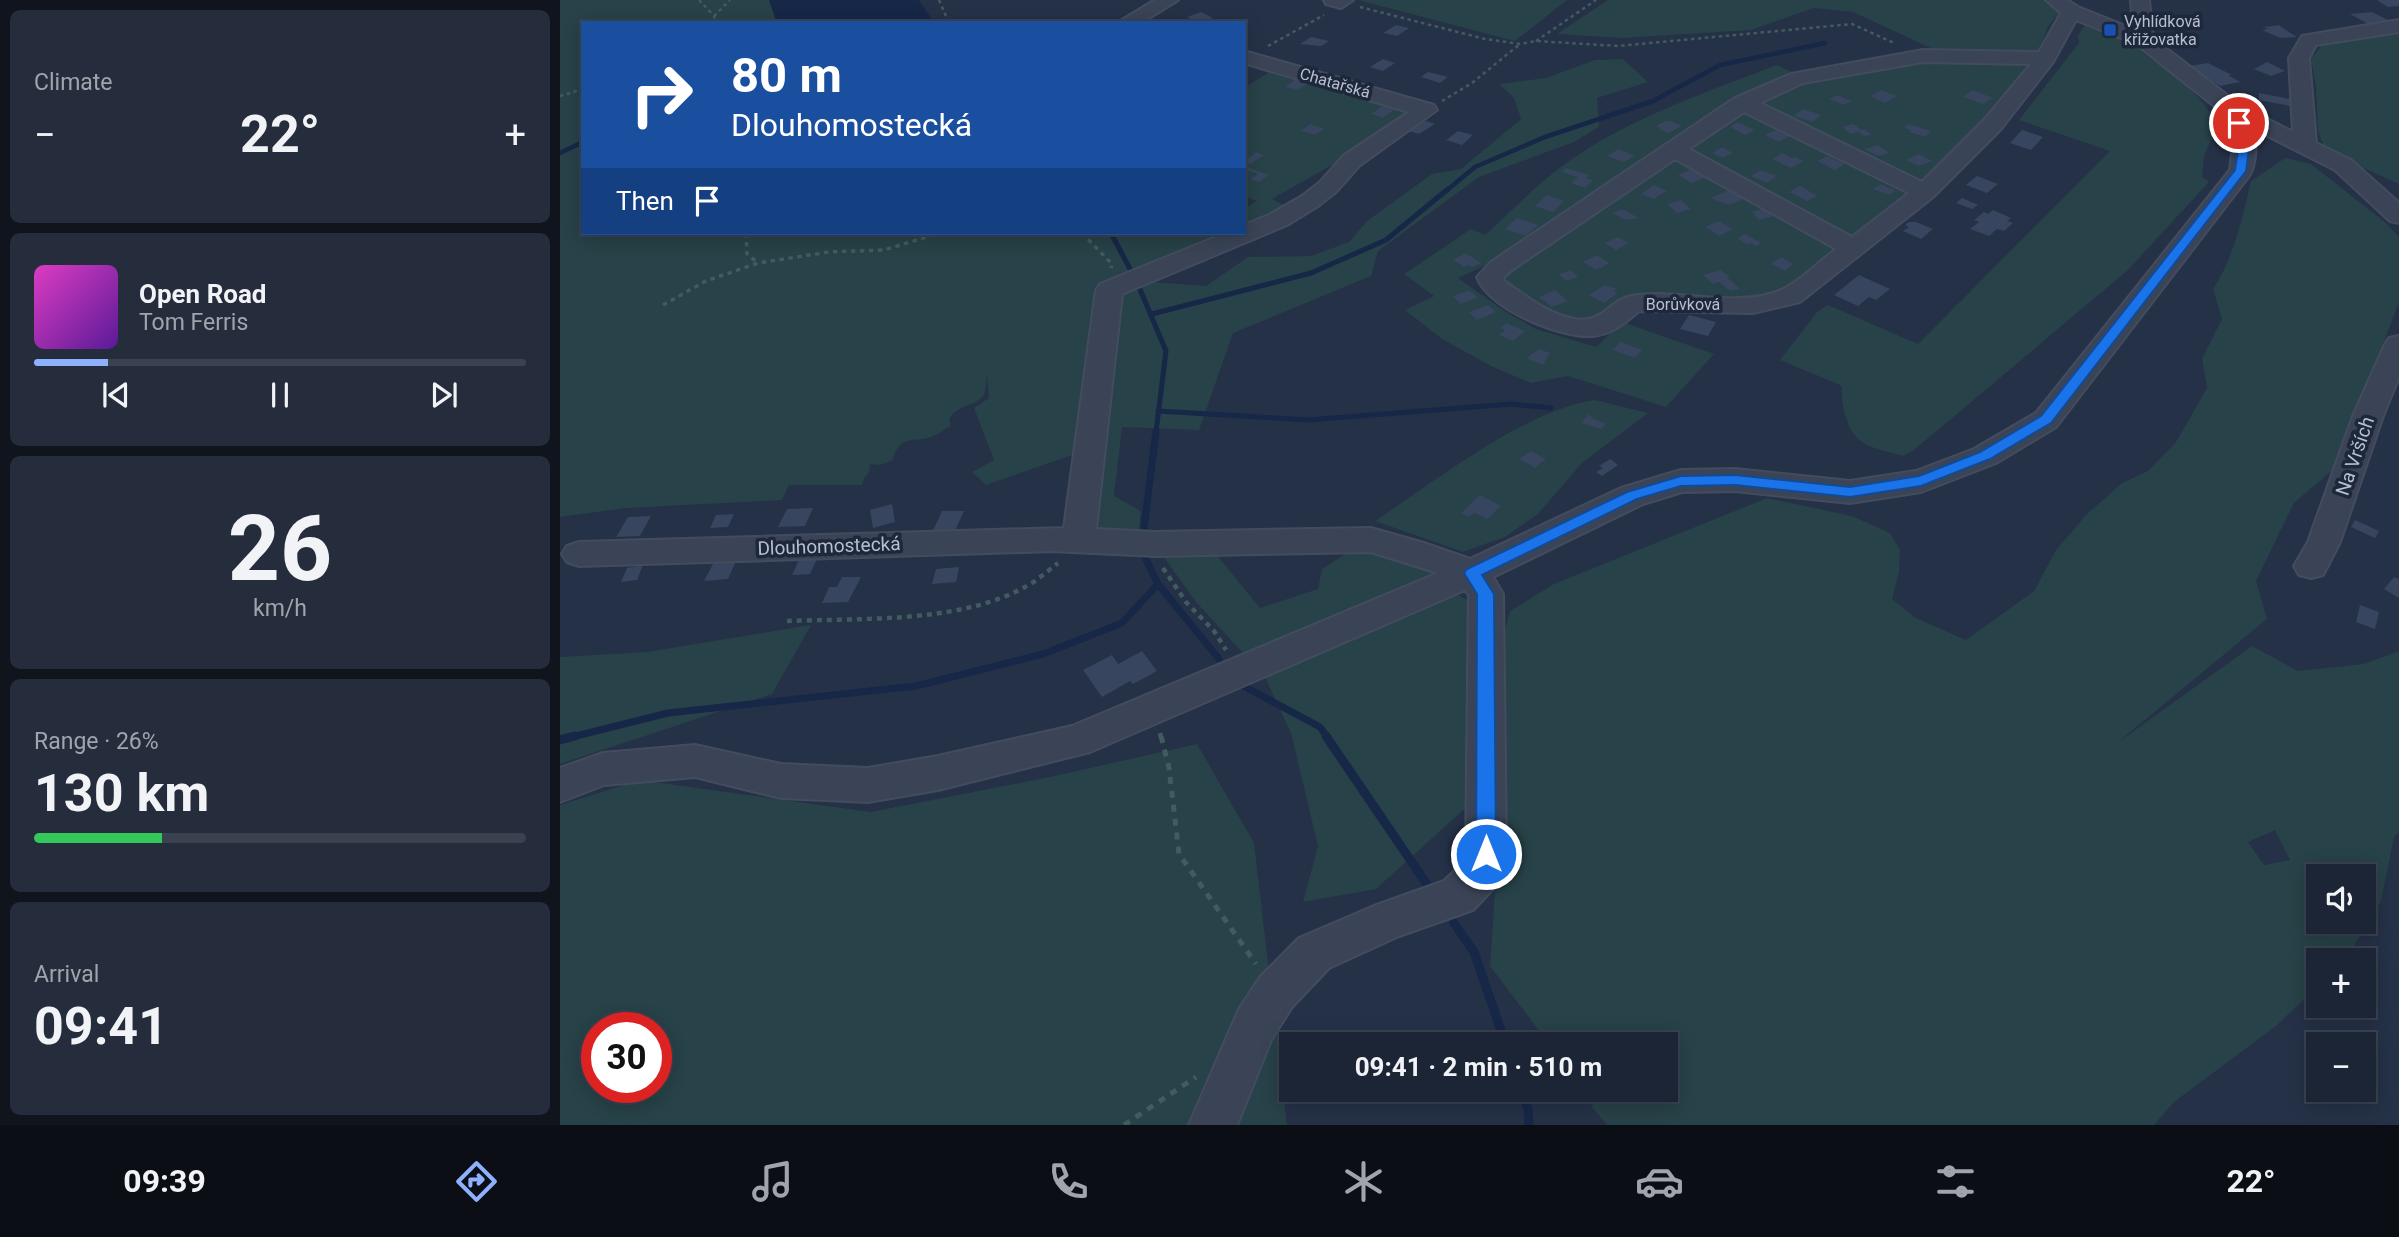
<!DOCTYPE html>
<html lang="en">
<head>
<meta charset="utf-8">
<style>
	body { margin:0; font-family:Roboto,sans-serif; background:#252d3d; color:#f1f3f6; height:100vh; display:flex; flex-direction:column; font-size:26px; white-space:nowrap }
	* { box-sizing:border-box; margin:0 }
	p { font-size:23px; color:#a0a5ad }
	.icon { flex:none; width:38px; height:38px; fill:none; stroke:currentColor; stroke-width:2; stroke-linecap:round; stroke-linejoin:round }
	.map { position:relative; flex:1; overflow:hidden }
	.sheet { display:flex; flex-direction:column; gap:10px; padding:10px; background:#0f141d; width:560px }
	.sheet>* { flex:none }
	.banner { position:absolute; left:21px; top:21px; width:665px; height:214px; border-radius:0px; box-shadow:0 4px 18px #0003,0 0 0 2px #3a4250; background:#1a4fa0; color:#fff; overflow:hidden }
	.controls { position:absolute; left:1746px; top:864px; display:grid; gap:14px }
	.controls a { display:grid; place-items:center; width:70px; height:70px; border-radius:0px; background:#1c2535; box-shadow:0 4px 18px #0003,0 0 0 2px #3a4250; font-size:35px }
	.speed { position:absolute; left:21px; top:1012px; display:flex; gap:14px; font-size:35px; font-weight:700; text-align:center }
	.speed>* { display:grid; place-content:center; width:91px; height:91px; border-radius:50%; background:#1c2535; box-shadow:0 4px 18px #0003,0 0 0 2px #3a4250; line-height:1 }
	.speed .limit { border:10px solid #d22; background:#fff; color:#111 }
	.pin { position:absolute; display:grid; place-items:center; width:60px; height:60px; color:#fff; margin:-30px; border:4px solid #fff; border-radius:50%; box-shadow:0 2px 7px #0007 }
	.me { position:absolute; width:77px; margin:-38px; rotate:0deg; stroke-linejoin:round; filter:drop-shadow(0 0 5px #0008) }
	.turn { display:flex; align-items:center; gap:24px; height:147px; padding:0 35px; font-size:32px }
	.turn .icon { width:91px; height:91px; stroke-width:2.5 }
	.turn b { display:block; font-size:49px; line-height:60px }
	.then { display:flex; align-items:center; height:66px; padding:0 35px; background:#0003; gap:14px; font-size:26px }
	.big { font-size:52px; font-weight:700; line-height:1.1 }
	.sheet .card { flex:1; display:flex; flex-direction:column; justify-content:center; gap:10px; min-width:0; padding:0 24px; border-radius:10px; background:#252d3d }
	.sheet .dial { align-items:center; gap:0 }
	.dial b { font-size:91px; line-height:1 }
	.song { display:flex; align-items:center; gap:21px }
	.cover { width:84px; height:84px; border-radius:10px; background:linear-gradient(135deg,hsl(310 70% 55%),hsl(270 70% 35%)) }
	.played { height:7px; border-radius:4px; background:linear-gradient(90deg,#8db1ff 15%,#3a4250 15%) }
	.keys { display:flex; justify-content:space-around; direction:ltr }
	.heat { display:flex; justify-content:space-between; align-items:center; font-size:38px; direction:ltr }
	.charge { height:10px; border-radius:5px; background:linear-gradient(90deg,#34c759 26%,#3a4250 0) }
	.trip { position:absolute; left:719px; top:1032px; width:399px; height:70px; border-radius:0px; background:#1c2535; box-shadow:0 4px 18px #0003,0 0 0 2px #3a4250; font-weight:700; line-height:70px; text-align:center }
	.tab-bar { display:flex; height:112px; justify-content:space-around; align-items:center; background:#0b0f15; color:#a0a5ad }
	.tab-bar .icon { width:49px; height:49px }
	.tab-bar .active { color:#8db1ff }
	.tab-bar b { font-size:32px; color:#f1f3f6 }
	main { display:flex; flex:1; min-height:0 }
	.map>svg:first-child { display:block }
	.green { fill:#274248; fill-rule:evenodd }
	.water { fill:#162747 }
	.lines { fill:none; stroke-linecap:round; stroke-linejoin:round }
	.stream-far3 { stroke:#162747; stroke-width:4.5 }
	.stream-far2 { stroke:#162747; stroke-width:5 }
	.stream-far1 { stroke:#162747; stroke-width:7 }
	.stream { stroke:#162747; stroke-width:9 }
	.building { fill:#37455e }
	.minor-casing { stroke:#434c5f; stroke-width:4 }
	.path-far3 { stroke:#415b5f; stroke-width:2.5; stroke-dasharray:3.5 3.5; stroke-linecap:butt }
	.path-far2 { stroke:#415b5f; stroke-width:3.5; stroke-dasharray:4.5 4.5; stroke-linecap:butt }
	.path-far1 { stroke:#415b5f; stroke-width:4.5; stroke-dasharray:5 5; stroke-linecap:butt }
	.path { stroke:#415b5f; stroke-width:5; stroke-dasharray:7 7; stroke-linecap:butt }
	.minor { fill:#3a4456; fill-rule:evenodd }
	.route { fill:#1a73e8; stroke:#114b97; stroke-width:2 }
	.transit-dot { fill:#1a4fb4; stroke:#1e283c; stroke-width:2.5 }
	.labels { text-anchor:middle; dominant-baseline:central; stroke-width:7; stroke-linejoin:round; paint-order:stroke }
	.far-poi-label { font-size:16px; fill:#b8bfcf; stroke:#1e283c; text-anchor:start }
	.far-street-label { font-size:16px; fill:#b8bfcf; stroke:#1e283c }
	.street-label { font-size:19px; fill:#b8bfcf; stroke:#1e283c }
</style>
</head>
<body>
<main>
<section class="sheet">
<div class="card"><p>Climate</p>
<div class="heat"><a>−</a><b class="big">22°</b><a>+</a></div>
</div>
<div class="card">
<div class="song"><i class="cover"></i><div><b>Open Road</b><p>Tom Ferris</p></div></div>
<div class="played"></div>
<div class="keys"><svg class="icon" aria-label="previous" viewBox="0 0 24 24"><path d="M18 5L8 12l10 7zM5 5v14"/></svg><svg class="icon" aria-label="pause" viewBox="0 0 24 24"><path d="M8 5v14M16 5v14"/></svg><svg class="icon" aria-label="next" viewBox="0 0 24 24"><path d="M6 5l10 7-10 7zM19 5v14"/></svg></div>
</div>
<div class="card dial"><b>26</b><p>km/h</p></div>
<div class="card"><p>Range · 26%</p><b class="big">130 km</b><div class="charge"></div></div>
<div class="card"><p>Arrival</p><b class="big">09:41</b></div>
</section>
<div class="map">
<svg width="1839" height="1125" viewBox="0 0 1839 1125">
	<rect width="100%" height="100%" fill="#253147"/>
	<path class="green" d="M0 0H209L217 23H23V233H663L578 269V281L646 286 688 257 751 256 789 242 807 221 872 174 901 169 961 119 954 98 939 84 986 78 1035 60 1063 59 1088 82 1037 98 1039 127 1014 142 919 177 818 251 811 276 673 333 639 430 562 427 554 496 581 511 578 539 531 533 518 453 426 485 412 472 434 460 414 408 429 398 427 374C426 379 427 386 425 392 422 406 398 403 389 419L391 426C384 429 378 435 371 437 350 443 341 434 332 461L319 465 310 464 309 473 304 478 302 485H229L222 500 65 508 0 517Z
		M798 0H1007L955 41Z
		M1048 0H1488L1500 11 1488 27 1478 53 1375 50 1293 12 1254 8 1191 30 1063 38 997 34Z
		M1527 22 1578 45C1582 56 1597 62 1607 69 1626 84 1649 104 1657 127L1644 156 1642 177 1649 182 1567 271 1354 450 1343 456C1317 448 1295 448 1287 420 1283 408 1281 401 1282 388L1280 385 1220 360 1257 312 1268 305 1358 344 1550 151 1459 120 1519 43 1518 35Z
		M1839 32V184L1781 158 1764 147 1758 131 1756 87 1751 59 1761 46 1776 40Z
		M1369 60 1474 62 1421 122 1354 188 1221 290 1190 297 1089 294 1063 298 1041 315 1028 320 1016 319 990 312 945 282 944 279 950 271 1191 106 1245 82Z
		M1217 65 1234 73 1184 95 1137 121 933 262 898 278 946 312 976 329 1036 347 1062 322 1154 354 1106 407 1008 376 971 383 931 366 882 339 845 310 874 296 844 274 911 229 925 235C947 216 965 196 987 178 1053 123 1139 95 1217 65Z
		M711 71H717L849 111 850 115 786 157 712 199 725 206 684 224V209L697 201 684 196V88Z
		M1725 158 1751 164 1826 223 1839 237V302L1776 467 1734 503 1696 581 1707 619 1557 743 1692 646 1738 671 1804 664 1839 651V832L1834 837 1821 901 1786 959 1759 961V985L1716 1026 1614 1102 1594 1125H1047L1031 1106 1034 1103 1025 1090H1106V1045H990L930 966 942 787 935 668 950 611 994 584 1207 498 1292 516 1330 533 1340 550 1339 571 1332 599 1356 618 1406 640 1474 591 1496 550 1526 515 1562 483 1588 471 1616 442 1647 388 1642 359 1662 319 1653 289C1674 257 1682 219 1691 181ZM1715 830 1730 860 1704 865 1688 842ZM1759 877H1804V922H1759Z
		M1035 400 1088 413 1022 463 978 514 945 537 903 552 815 521C875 481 965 410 1035 400Z
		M820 550 887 573 685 655 636 602 603 556 655 553 700 608 758 589 762 569 787 553Z
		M898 595 914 603 911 803 816 889 743 902 758 846 731 733 704 675Z
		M251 625 212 694 0 764V657L87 652Z
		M637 744 694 843 727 1125H0V805L80 780 311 812 490 777ZM37 1027H96V1087H37Z"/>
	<path class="water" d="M209 0H359L374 23H217Z"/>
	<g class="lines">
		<path class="stream-far3" d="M0 153 23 142
			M886 191 915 167 985 137 1093 101 1160 65 1265 43"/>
		<path class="stream-far2" d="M551 233 571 271
			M579 287 606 351 596 432
			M592 314 751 273 826 240 888 189
			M598 411 748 420 951 404 991 408"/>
		<path class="stream-far1" d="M584 528 596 431
			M582 551 598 584 659 659
			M678 683 760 727 768 738
			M8 738 108 713 356 686 483 654 562 623 598 584"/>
		<path class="stream" d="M766 736 868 886
			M0 740 15 736
			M894 923 914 952 946 1045
			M961 1090 968 1109 969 1125"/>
	</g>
	<path class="building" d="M1817 0H1839V6L1828 7Z
		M641 12 653 18 638 23 627 17Z
		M1812 12 1832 22 1810 25 1790 14Z
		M836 25 849 28 837 36 823 33Z
		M1719 25 1723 28 1737 37 1720 38 1702 30 1708 29 1704 27Z
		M751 37 769 41 761 46 740 44Z
		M823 59 835 63 823 71 810 67Z
		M1707 62 1725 71 1711 76 1694 69Z
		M1648 63 1672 75H1668L1680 82 1660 86 1628 66Z
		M868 72 888 77 880 83 861 77Z
		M736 79 749 83 738 90 725 87Z
		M1321 90 1337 96 1325 103 1310 96Z
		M1412 90 1433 98 1423 104 1403 97Z
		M1699 93 1730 99V106L1699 100Z
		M1277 95 1292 101 1284 105 1269 99Z
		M822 106 834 110 823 118 811 114Z
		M1243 109 1262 115 1252 122 1234 116Z
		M863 120 875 124 859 134 849 131Z
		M1105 121H1111L1122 126 1109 133 1098 129 1100 128 1096 126Z
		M1177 122 1195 130 1185 135 1170 127Z
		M750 124 764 129 755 135 741 131Z
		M1293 124 1302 130 1305 129 1312 135 1304 136 1298 132 1291 134 1282 127Z
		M1348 124 1371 131 1365 137 1349 132 1351 130 1344 128Z
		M1216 130 1230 136 1219 142 1205 135Z
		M1462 130 1483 137 1471 150 1450 143Z
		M898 131 913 135 902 145 886 140Z
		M1318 145 1329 153 1318 156 1304 149Z
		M1162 147 1173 153 1163 158 1152 153Z
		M1058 149 1075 156 1064 162 1047 156Z
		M696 152 704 155 690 164 684 162Z
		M1222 153 1232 158 1235 157 1244 161 1231 168 1212 159Z
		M1359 154 1372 161 1359 166 1346 160Z
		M1267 156 1282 163 1285 164 1275 170 1257 161Z
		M687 167 709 175 699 182 690 179 698 174 684 169Z
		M1006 168 1029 175 1026 178 1033 180 1025 188 1011 183 1018 177 1002 172Z
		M1132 169 1145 177 1132 183 1118 175Z
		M1200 170 1217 176 1207 183 1191 176Z
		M1417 176 1438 184 1427 193 1406 185Z
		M1321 184 1336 191 1329 195 1313 189Z
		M1094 185 1107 191 1094 199 1081 194Z
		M1240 186 1258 196 1247 201 1229 192Z
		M1169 190 1183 199 1169 205 1150 198Z
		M987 195 1004 201 993 212 975 206Z
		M1402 198 1418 205 1412 209 1396 203Z
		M1121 200 1131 209 1117 213 1107 204Z
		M1062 209 1079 218 1065 220 1053 213Z
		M1205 209 1212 217 1198 220 1192 211Z
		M1433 210 1451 218 1447 221 1453 223 1444 231 1437 229 1429 236 1410 229 1419 222 1414 220 1424 212 1428 214Z
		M957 218 978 225 966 236 945 229Z
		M1159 221 1173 229 1159 236 1145 227Z
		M1349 222H1356L1373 229 1361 239 1343 231 1349 227 1345 225Z
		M1185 234 1201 243 1196 246 1190 243 1187 245 1177 238Z
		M1058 237 1069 243 1056 250 1045 243Z
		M906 253 921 263 912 267 908 265 904 267 893 260Z
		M1037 255 1050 263 1036 270 1023 262Z
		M1221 257 1234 264 1225 271 1211 264Z
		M1011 270 1018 277 1006 281 999 274Z
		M1160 270 1170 276 1167 277 1180 289 1170 291 1159 282 1153 284 1143 275Z
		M1299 275 1330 289 1316 300 1309 297 1298 306 1274 295Z
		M1044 285 1057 289 1054 291 1058 293 1044 303 1029 295Z
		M909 290 918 297 901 304 893 296Z
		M995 290 1008 301 992 307 979 297Z
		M928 305 936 312 917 320 909 312Z
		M1129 315 1156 322 1148 336 1120 329Z
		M946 323 965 331 953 341 939 335 945 330 941 328Z
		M1060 342 1082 350 1075 358 1053 350Z
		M979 349 990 353 983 365 966 358Z
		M1029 414 1034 419 1046 424 1041 429 1021 423Z
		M971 451 986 459 975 468 959 459Z
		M1050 459 1058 465 1042 476 1036 472 1043 468 1039 466Z
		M920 495 941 506 927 519 915 513 909 517 901 513Z
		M332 504 335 522 313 528 310 510Z
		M253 508 245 526 218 527 227 509Z
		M382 511H404L394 533H372Z
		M174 514 168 527 150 528 156 515Z
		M91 516 80 536 56 537 68 517Z
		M1795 520 1819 531 1815 538 1791 527Z
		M257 559 250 574 232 575 239 560Z
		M176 561 168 579 144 581 154 562Z
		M83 565 77 580 61 582 67 568Z
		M399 567 396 582 372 584 376 569Z
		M282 577H301L288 602 262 603 269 587H277Z
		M1834 577 1839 579V598L1824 589Z
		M1800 605 1819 612 1815 629 1796 622Z
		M582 651 597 671 573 684 570 681 542 697 523 670 552 655 558 664Z"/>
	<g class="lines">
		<g class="minor-casing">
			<path id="minor" d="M595 0H618L581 23H557Z
				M764 0H793L781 8 766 4Z
				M1486 0H1507L1518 7 1573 29 1571 0H1589L1593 38 1680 105 1733 132 1729 58 1742 36 1839 20V32L1756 45 1749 58 1756 143 1791 160 1839 203V223L1830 221 1775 170 1692 128C1698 140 1696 165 1689 176L1496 427 1436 463 1361 492 1290 503 1175 491 1122 492 1083 504 933 577 943 594 946 854 932 890 913 910 839 936 769 968 732 1007 711 1040 677 1125H629L679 1009 700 977 739 938 814 906 884 881 901 865 906 854 909 595 905 590 530 752 378 790 308 802 221 798 135 777 44 785 0 802V768L43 753 135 745 221 764 308 768 378 756 512 726 878 573 811 552 595 556 492 551 19 566 7 562 2 554 7 546 19 542 504 528 536 290 540 284 666 233H684V225L709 215 742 196 760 182 783 156 849 112 684 63V51L874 105 877 110 799 166 776 192 758 206 727 225 562 294 536 529 595 532 811 528 864 543 910 559 1061 488 1121 470 1175 469 1290 481 1356 471 1414 449 1476 413 1670 170 1674 136 1663 113 1576 44 1516 20 1493 62 1440 130 1373 197 1240 302 1193 313 1079 311C1065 323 1051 335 1032 336 999 338 928 308 917 277L931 262 1175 98 1231 74 1363 50 1479 52 1501 13ZM1363 62 1471 64 1424 120 1362 182 1200 103 1243 83ZM1184 112 1349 193 1292 237 1129 149ZM1115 159 1276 249C1261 260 1238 283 1221 290 1178 309 1118 288 1072 296 1048 300 1044 324 1014 319 988 314 966 296 944 281L943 278 949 272Z
				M1839 336V377L1823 416 1780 542 1763 575 1751 578 1739 575 1734 566 1748 542 1793 416 1825 344 1829 338Z"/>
		</g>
		<path class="path-far3" d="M139 0 154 16 156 23
			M379 0 389 23
			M800 7 925 39 960 44 976 41 1058 46 1292 24 1334 43
			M154 16 170 0
			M976 41 1036 0
			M708 46 764 15
			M0 96 23 89
			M882 101 912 83 960 44"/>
		<path class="path-far2" d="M186 233 187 254 198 263
			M522 233 552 264 551 268
			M103 305 146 281 198 263 269 252 324 250 380 233"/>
		<path class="path-far1" d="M603 568 626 602 654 631 666 650
			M227 621C303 618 405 624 472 583 481 577 489 570 498 563
			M600 733 601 738"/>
		<path class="path" d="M601 736 609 768 619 854 696 964
			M564 1125 636 1077"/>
		<use href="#minor" class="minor"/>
	</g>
	<path class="route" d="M1675 120H1682L1691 136 1686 171 1491 423 1430 459 1361 486 1290 497 1175 485 1121 486 1077 499 922 575 934 594 936 854 933 860 926 863 919 860 916 854 917 594 904 573 907 569 1067 492 1121 476 1175 475 1290 487 1359 476 1420 452 1481 416 1675 170 1680 136 1674 123Z"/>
	<rect class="transit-dot" x="1543" y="23" width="14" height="14" rx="3.5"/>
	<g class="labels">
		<g class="far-poi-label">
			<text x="1564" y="21">Vyhlídková<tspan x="1564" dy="18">křižovatka</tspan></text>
		</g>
		<g class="far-street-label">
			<text transform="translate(775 83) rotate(16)">Chatařská</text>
			<text x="1123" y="304">Borůvková</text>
		</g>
		<g class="street-label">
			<text transform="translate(1795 456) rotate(-71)">Na Vrších</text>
			<text transform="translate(269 546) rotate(-2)">Dlouhomostecká</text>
		</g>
	</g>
</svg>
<div class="controls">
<a><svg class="icon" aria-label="sound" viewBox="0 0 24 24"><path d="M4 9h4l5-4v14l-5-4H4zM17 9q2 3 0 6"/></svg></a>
<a>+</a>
<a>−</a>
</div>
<div class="speed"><div class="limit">30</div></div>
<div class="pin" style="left:1679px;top:123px;background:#d93025"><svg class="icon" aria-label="arrive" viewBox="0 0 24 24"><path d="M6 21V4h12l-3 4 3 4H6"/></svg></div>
<svg class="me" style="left:926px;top:854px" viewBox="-20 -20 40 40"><circle r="17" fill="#1a73e8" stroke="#fff" stroke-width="3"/><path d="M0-11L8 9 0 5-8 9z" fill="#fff"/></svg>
<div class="trip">09:41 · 2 min · 510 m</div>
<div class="banner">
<div class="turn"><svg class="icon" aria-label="right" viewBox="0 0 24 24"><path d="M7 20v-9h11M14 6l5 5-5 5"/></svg><div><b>80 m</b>Dlouhomostecká</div></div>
<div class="then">Then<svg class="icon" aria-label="arrive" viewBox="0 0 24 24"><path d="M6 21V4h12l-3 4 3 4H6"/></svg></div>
</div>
</div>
</main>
<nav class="tab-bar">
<b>09:39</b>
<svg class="icon active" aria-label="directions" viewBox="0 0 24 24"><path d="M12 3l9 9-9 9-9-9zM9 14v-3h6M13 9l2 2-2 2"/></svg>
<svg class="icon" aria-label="music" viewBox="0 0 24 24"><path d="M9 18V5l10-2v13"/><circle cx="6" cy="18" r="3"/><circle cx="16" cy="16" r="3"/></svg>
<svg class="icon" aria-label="phone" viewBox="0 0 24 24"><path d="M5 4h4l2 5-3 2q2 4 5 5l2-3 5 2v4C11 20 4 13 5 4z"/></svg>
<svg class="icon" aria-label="climate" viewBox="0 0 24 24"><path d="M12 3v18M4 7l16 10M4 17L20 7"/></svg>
<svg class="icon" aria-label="car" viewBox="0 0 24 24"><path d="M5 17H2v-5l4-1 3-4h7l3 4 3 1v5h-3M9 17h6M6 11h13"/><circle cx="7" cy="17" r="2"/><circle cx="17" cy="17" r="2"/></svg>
<svg class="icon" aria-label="filters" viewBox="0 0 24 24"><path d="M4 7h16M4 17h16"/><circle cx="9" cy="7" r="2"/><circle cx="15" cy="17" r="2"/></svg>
<b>22°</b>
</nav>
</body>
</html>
